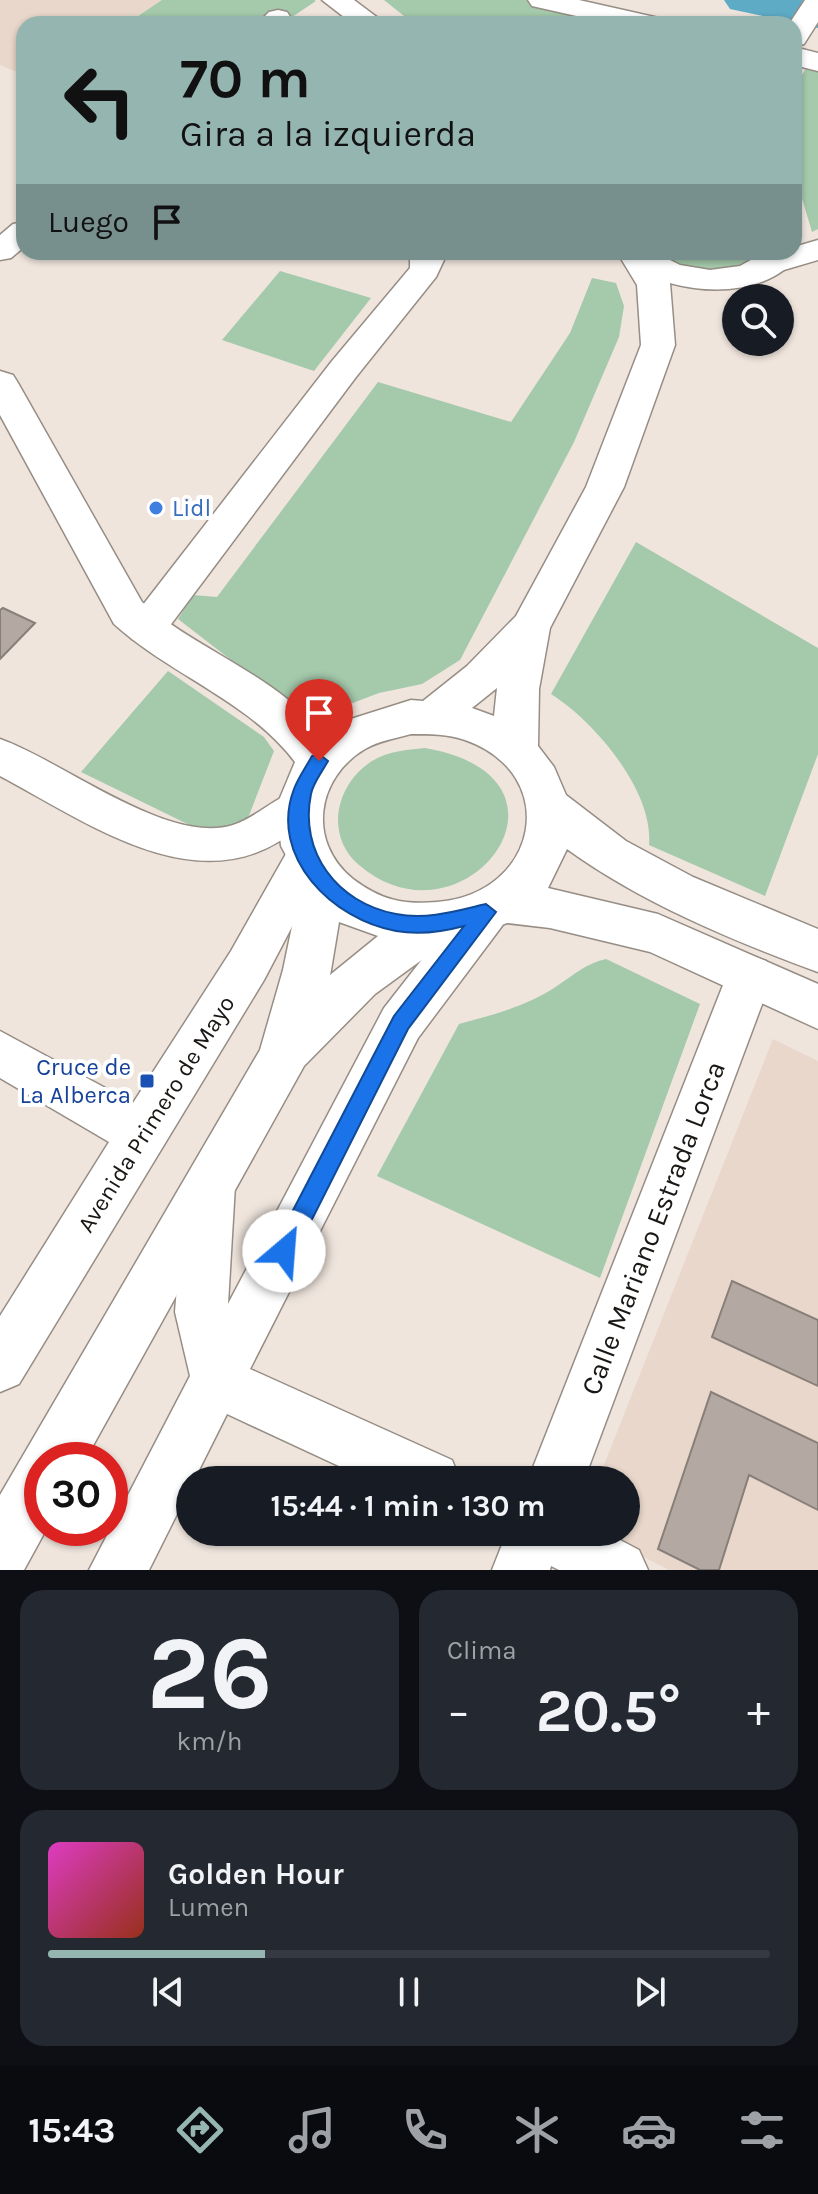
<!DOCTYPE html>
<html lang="es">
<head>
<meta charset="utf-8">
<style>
	body { margin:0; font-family:Karla,sans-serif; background:#242831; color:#f1f3f6; height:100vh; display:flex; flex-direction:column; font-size:30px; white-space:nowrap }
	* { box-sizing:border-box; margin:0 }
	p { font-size:26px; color:#9ea1a6 }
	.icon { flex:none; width:44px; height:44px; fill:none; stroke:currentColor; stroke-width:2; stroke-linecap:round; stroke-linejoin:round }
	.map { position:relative; height:1570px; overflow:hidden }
	.sheet { display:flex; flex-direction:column; gap:20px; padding:20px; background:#0d0f14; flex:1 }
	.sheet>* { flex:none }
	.banner { position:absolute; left:16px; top:16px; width:786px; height:244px; border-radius:24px; box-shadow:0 2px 6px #0004; background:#95b5b1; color:#111; overflow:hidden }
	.controls { position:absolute; left:722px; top:284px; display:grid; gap:16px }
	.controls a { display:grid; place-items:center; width:72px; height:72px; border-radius:50%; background:#171b24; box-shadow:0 2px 6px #0004; font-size:40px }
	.speed { position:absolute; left:24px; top:1442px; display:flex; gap:16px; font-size:40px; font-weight:700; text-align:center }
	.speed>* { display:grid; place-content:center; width:104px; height:104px; border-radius:50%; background:#171b24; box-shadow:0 2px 6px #0004; line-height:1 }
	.speed .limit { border:12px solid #d22; background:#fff; color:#111 }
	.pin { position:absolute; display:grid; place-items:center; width:68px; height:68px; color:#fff; margin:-82px -34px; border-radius:50% 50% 50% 0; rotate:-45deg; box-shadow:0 0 8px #0007 }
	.pin .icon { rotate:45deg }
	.me { position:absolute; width:88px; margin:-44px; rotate:27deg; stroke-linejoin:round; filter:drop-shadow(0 0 6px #0008) }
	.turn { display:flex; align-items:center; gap:28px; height:168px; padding:0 32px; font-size:36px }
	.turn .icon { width:104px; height:104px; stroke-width:2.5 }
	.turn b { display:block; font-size:56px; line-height:68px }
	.then { display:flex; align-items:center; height:76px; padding:0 32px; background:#0003; gap:16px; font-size:30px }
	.big { font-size:60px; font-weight:700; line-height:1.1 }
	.sheet .tile { flex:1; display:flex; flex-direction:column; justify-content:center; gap:12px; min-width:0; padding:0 28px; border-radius:24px; background:#242831 }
	.sheet .dial { align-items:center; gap:0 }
	.dial b { font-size:104px; line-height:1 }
	.song { display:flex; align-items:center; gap:24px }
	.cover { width:96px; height:96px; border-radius:12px; background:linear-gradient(135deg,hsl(310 70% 55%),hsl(10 70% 35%)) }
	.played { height:8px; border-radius:4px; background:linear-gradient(90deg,#95b5b1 30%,#363941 30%) }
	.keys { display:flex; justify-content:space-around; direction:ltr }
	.heat { display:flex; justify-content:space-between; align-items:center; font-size:44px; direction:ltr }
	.sheet .tiles { flex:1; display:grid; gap:20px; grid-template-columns:1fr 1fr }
	.tile:last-child { grid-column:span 2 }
	.trip { position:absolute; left:176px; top:1466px; width:464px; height:80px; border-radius:40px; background:#171b24; box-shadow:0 2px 6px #0004; font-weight:700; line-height:80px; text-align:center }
	.dock { display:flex; height:128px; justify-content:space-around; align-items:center; background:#090b0e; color:#9ea1a6 }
	.dock .icon { width:56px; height:56px }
	.dock .active { color:#95b5b1 }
	.dock b { font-size:36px; color:#f1f3f6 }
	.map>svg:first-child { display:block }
	.built { fill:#e8d7ca }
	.green { fill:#a4c9ab }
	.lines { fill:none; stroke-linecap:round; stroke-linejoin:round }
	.river { fill:#5dabc5; fill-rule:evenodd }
	.building { fill:#b3a9a2; stroke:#887f78; stroke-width:2 }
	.street-casing { stroke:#968d85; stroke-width:3 }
	.secondary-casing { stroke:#968d85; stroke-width:3 }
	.primary-casing { stroke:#968d85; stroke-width:3 }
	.highway-casing { stroke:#968d85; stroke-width:3 }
	.street { fill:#fff; fill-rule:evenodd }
	.secondary { fill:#fff; fill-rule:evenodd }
	.primary { fill:#fff; fill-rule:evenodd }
	.highway { fill:#fff; fill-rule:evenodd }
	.route { fill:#1a73e8; stroke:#114b97; stroke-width:2 }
	.shop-dot { fill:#3f7fe0; stroke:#fff; stroke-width:3 }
	.transit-dot { fill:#1a4fb4; stroke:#fff; stroke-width:3 }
	.labels { text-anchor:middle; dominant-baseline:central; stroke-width:8; stroke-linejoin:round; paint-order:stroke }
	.shop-label { font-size:24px; fill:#366cbe; stroke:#fff; text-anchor:start }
	.transit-label { font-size:24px; fill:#164399; stroke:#fff; text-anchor:end }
	.street-label { font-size:24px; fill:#1a1714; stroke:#fff }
	.near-street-label { font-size:28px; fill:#1a1714; stroke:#fff }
</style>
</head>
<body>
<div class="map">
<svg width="818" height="1570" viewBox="0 0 818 1570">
	<rect width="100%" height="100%" fill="#efe5dd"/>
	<path class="built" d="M0 0H163L124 24H24V75L0 65Z
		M773 1039 818 1061V1570H669L595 1532H626V1480H598Z"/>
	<path class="green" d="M162 0H314L316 1 289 19 269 13 254 24H126Z
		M384 0H535L650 24H414Z
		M811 60 818 62V229L812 232 798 185 794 181V88Z
		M654 252H764C730 279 689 271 654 252Z
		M280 271 371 298 314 371 222 340Z
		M592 278 616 283 624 306 619 337 574 442 460 660 422 684 379 693 329 712 284 701 178 619 193 595 217 597 378 382 511 422 570 333Z
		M636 542 818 648V754L765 896 649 845C654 791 594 721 551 694Z
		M168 671 264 737 274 751 248 818 212 836 81 772Z
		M425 748C598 778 464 955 359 865 324 835 336 784 372 761 388 751 407 750 425 748Z
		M606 959 700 1004 600 1278 377 1176 459 1024C493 1015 527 1006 557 986 575 974 585 964 606 959Z"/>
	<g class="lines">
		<path class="river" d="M724 0H802L818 4V28L730 9Z"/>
	</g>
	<path class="building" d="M3 608 35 623 0 659V610Z
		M732 1281 818 1320V1386L712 1337Z
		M711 1392 818 1443V1510L749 1475 719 1570H700L658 1549Z"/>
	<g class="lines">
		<g class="street-casing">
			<path id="street" d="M278 10 287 12 291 18 287 24H257L269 12Z
				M24 222V247L11 258 0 260V235L13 224Z
				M410 252H442L444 260 436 277 356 377 160 639 146 644 132 639 127 629 132 619 332 361 410 268Z
				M0 739C61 760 168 846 233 825 257 817 274 798 298 790L313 795 319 807C311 824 294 833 278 842 187 897 80 818 0 776Z
				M306 840 321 845 328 858 264 980 19 1384 0 1392V1316L109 1142 0 1078V1031L133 1103 231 951 291 845Z
				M486 893 502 898 508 912 502 926 418 1038 250 1369 452 1460 460 1480H369L227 1414 194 1480H190V1488L149 1570H89L190 1376 175 1312 185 1185 192 1168 210 1161 228 1168 235 1185 228 1304 384 1008 470 898Z
				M750 955 766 961 773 975 584 1480H528L727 975 734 961Z
				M507 1532H605L639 1550 648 1570H559L551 1566 550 1570H492Z"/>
		</g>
		<g class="secondary-casing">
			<path id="secondary" d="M322 0H354L386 24H353Z"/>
		</g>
		<g class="primary-casing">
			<path id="primary" d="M805 0H818V22L804 44 794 46V24H789Z
				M794 244 801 252C773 293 713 295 670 283L675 345 624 487 550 628 539 689 538 746 554 767 566 795 626 841 693 877 818 929V972C733 941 640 902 567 849L548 888 658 914 818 984V1029L650 952 550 928 507 923 464 940 450 941 434 951 375 994 304 1066 85 1460H42V1528H47L24 1570H0V1495L260 1050 283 970 301 883 281 846 277 805 295 762C248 700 170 675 114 624L0 415V371L13 375 18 383 142 602C198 651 276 675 323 734L335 724 411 700 423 701 467 666 516 616 586 487 641 345 637 285 617 252H654L680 265 710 270 740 266 765 252H794ZM497 688 494 716 472 708ZM411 734C429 734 448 734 465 740 562 774 539 894 437 902 403 905 381 900 353 879 307 842 316 778 365 749 378 741 397 738 411 734ZM339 922 378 936 330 975 331 970Z"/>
		</g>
		<g class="highway-casing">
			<path id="highway" d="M528 0H579L659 18 663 24H612L532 6Z
				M794 47 818 53V71L794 65Z
				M818 240V260L777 272 765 269 761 262 765 255 794 252V247Z"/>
		</g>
		<use href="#street" class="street"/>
		<use href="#secondary" class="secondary"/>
		<use href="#primary" class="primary"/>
		<use href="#highway" class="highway"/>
	</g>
	<path class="route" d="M319 754 328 761C322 772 313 783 311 794 299 852 337 903 396 914 427 920 456 911 486 904L496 912 408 1029 292 1259 284 1262 276 1259 273 1251 276 1243 394 1016 464 926C442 932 419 935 396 931 333 920 268 857 294 789 298 778 306 767 312 756Z"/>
	<circle class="shop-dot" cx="156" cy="508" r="8"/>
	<rect class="transit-dot" x="139" y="1073" width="16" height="16" rx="4"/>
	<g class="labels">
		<g class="shop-label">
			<text x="172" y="508">Lidl</text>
		</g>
		<g class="transit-label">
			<text x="131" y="1067">Cruce de<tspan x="131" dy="28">La Alberca</tspan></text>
		</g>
		<g class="street-label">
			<text transform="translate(156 1114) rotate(-58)">Avenida Primero de Mayo</text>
		</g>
		<g class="near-street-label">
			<text transform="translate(653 1228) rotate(-69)">Calle Mariano Estrada Lorca</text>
		</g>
	</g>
</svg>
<div class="controls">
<a><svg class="icon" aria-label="search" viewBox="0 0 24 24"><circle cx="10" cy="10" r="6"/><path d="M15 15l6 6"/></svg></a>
</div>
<div class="speed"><div class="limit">30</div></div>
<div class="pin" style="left:319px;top:761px;background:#d93025"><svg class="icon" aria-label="arrive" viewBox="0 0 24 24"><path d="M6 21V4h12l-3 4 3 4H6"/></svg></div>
<svg class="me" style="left:284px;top:1251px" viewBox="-20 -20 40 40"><circle r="19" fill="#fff"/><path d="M0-13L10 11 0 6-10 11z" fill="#1a73e8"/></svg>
<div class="trip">15:44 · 1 min · 130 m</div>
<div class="banner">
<div class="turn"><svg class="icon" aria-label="left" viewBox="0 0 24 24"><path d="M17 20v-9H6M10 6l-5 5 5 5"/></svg><div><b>70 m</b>Gira a la izquierda</div></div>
<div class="then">Luego<svg class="icon" aria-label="arrive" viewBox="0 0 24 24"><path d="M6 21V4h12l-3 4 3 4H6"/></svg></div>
</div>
</div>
<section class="sheet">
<div class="tiles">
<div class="tile dial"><b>26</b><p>km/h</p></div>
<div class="tile"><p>Clima</p>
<div class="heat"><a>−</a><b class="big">20.5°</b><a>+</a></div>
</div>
<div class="tile">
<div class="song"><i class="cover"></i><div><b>Golden Hour</b><p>Lumen</p></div></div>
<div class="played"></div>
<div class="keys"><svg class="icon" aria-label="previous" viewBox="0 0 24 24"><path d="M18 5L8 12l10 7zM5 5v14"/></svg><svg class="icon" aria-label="pause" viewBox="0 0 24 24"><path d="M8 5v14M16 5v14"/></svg><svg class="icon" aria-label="next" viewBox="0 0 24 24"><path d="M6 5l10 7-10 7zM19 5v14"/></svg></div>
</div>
</div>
</section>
<nav class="dock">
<b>15:43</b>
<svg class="icon active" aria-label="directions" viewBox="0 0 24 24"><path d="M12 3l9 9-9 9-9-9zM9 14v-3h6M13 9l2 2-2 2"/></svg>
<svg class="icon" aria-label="music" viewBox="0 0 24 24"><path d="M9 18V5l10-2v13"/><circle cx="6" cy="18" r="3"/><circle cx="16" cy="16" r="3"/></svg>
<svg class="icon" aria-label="phone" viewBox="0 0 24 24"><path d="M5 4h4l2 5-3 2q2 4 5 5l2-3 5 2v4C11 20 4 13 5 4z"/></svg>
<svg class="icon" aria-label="climate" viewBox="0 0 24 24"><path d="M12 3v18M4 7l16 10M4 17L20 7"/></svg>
<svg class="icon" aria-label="car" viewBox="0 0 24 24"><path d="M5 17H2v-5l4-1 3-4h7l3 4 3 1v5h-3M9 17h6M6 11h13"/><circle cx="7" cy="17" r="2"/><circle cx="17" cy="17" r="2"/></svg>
<svg class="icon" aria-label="filters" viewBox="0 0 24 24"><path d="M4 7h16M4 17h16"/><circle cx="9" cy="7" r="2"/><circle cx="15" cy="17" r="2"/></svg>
</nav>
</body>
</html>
